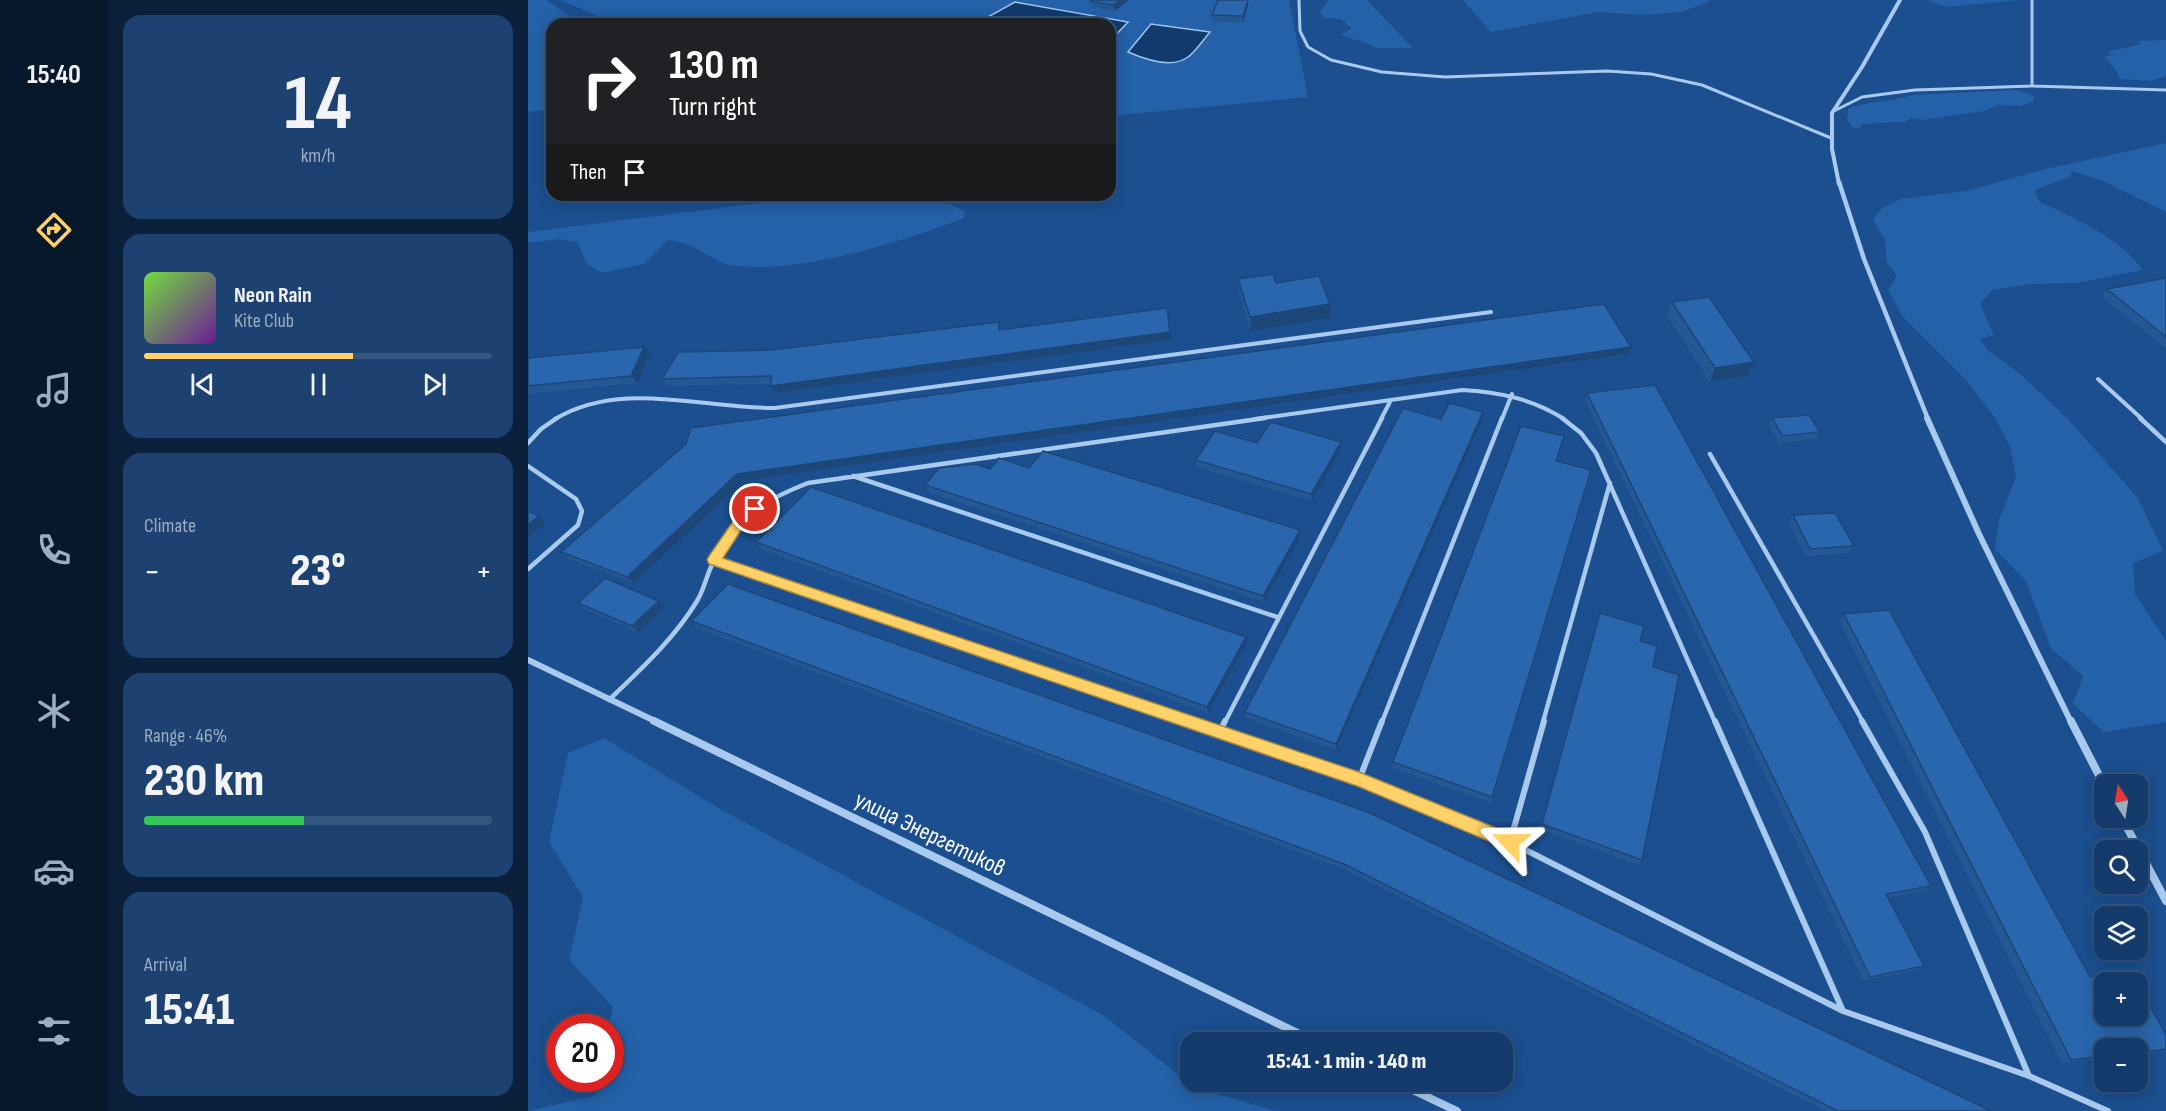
<!DOCTYPE html>
<html lang="en">
<head>
<meta charset="utf-8">
<style>
	body { margin:0; font-family:"Sofia Sans Condensed",sans-serif; background:#1d4271; color:#f1f3f6; height:100vh; display:flex; flex-direction:column; font-size:22px; white-space:nowrap }
	* { box-sizing:border-box; margin:0 }
	p { font-size:20px; color:#9dadc1 }
	.icon { flex:none; width:33px; height:33px; fill:none; stroke:currentColor; stroke-width:2; stroke-linecap:round; stroke-linejoin:round }
	.map { position:relative; flex:1; overflow:hidden }
	.sheet { display:flex; flex-direction:column; gap:15px; padding:15px; background:#0b203b; width:420px }
	.sheet>* { flex:none }
	.guide { position:absolute; left:18px; top:18px; width:570px; height:183px; border-radius:18px; box-shadow:0 3px 15px #0003,0 0 0 2px #33557e; background:#202124; color:#fff; overflow:hidden }
	.needle { width:39px; rotate:348deg }
	.buttons { position:absolute; left:1566px; top:774px; display:grid; gap:12px }
	.buttons a { display:grid; place-items:center; width:54px; height:54px; border-radius:12px; background:#143b6b; box-shadow:0 3px 15px #0003,0 0 0 2px #33557e; font-size:30px }
	.speed { position:absolute; left:18px; top:1014px; display:flex; gap:12px; font-size:30px; font-weight:700; text-align:center }
	.speed>* { display:grid; place-content:center; width:78px; height:78px; border-radius:50%; background:#143b6b; box-shadow:0 3px 15px #0003,0 0 0 2px #33557e; line-height:1 }
	.speed .limit { border:9px solid #d22; background:#fff; color:#111 }
	.pin { position:absolute; display:grid; place-items:center; width:51px; height:51px; color:#fff; margin:-26px; border:3px solid #fff; border-radius:50%; box-shadow:0 2px 6px #0007 }
	.me { position:absolute; width:66px; margin:-33px; rotate:293deg; stroke-linejoin:round; filter:drop-shadow(0 0 4px #0008) }
	.turn { display:flex; align-items:center; gap:21px; height:126px; padding:0 24px; font-size:27px }
	.turn .icon { width:78px; height:78px; stroke-width:2.5 }
	.turn b { display:block; font-size:42px; line-height:51px }
	.then { display:flex; align-items:center; height:57px; padding:0 24px; background:#0003; gap:12px; font-size:22px }
	.big { font-size:45px; font-weight:800; line-height:1.1 }
	.sheet .widget { flex:1; display:flex; flex-direction:column; justify-content:center; gap:9px; min-width:0; padding:0 21px; border-radius:18px; background:#1d4271 }
	.sheet .dial { align-items:center; gap:0 }
	.dial b { font-size:78px; line-height:1 }
	.song { display:flex; align-items:center; gap:18px }
	.cover { width:72px; height:72px; border-radius:9px; background:linear-gradient(135deg,hsl(100 70% 55%),hsl(280 70% 35%)) }
	.played { height:6px; border-radius:3px; background:linear-gradient(90deg,#ffd166 60%,#33557e 60%) }
	.keys { display:flex; justify-content:space-around; direction:ltr }
	.heat { display:flex; justify-content:space-between; align-items:center; font-size:33px; direction:ltr }
	.charge { height:9px; border-radius:4px; background:linear-gradient(90deg,#34c759 46%,#33557e 0) }
	.trip { position:absolute; left:652px; top:1032px; width:333px; height:60px; border-radius:18px; background:#143b6b; box-shadow:0 3px 15px #0003,0 0 0 2px #33557e; font-weight:800; line-height:60px; text-align:center }
	main { display:flex; flex:1; min-height:0 }
	.menu { display:flex; flex-direction:column; width:108px; justify-content:space-around; align-items:center; background:#08182b; color:#9dadc1 }
	.menu .icon { width:42px; height:42px }
	.menu .selected { color:#ffd166 }
	.menu b { font-size:27px; color:#f1f3f6 }
	.map>svg:first-child { display:block }
	.green { fill:#2461a8 }
	.water { fill:#123a6d; stroke:#9cc4f0; stroke-width:1.5 }
	.lines { fill:none; stroke-linecap:round; stroke-linejoin:round }
	.service-far3 { stroke:#a9c9ee; stroke-width:3 }
	.service-far2 { stroke:#a9c9ee; stroke-width:4 }
	.service-far1 { stroke:#a9c9ee; stroke-width:4.5 }
	.service { stroke:#a9c9ee; stroke-width:6 }
	.minor-far3 { stroke:#a9c9ee; stroke-width:4 }
	.minor-far2 { stroke:#a9c9ee; stroke-width:4.5 }
	.minor-far1 { stroke:#a9c9ee; stroke-width:6 }
	.minor { stroke:#a9c9ee; stroke-width:8 }
	.wall { fill:#245895 }
	.shaded-wall { fill:#1d4779 }
	.building { fill:#2a66ad; stroke:#1d4779; stroke-width:1.5 }
	.route { fill:#ffd166; stroke:#a68842; stroke-width:1.5 }
	.labels { text-anchor:middle; dominant-baseline:central; stroke-width:6; stroke-linejoin:round; paint-order:stroke }
	.near-street-label { font-size:24px; fill:#fff; stroke:#1b4f8f }
</style>
</head>
<body>
<main>
<nav class="menu">
<b>15:40</b>
<svg class="icon selected" aria-label="directions" viewBox="0 0 24 24"><path d="M12 3l9 9-9 9-9-9zM9 14v-3h6M13 9l2 2-2 2"/></svg>
<svg class="icon" aria-label="music" viewBox="0 0 24 24"><path d="M9 18V5l10-2v13"/><circle cx="6" cy="18" r="3"/><circle cx="16" cy="16" r="3"/></svg>
<svg class="icon" aria-label="phone" viewBox="0 0 24 24"><path d="M5 4h4l2 5-3 2q2 4 5 5l2-3 5 2v4C11 20 4 13 5 4z"/></svg>
<svg class="icon" aria-label="climate" viewBox="0 0 24 24"><path d="M12 3v18M4 7l16 10M4 17L20 7"/></svg>
<svg class="icon" aria-label="car" viewBox="0 0 24 24"><path d="M5 17H2v-5l4-1 3-4h7l3 4 3 1v5h-3M9 17h6M6 11h13"/><circle cx="7" cy="17" r="2"/><circle cx="17" cy="17" r="2"/></svg>
<svg class="icon" aria-label="filters" viewBox="0 0 24 24"><path d="M4 7h16M4 17h16"/><circle cx="9" cy="7" r="2"/><circle cx="15" cy="17" r="2"/></svg>
</nav>
<section class="sheet">
<div class="widget dial"><b>14</b><p>km/h</p></div>
<div class="widget">
<div class="song"><i class="cover"></i><div><b>Neon Rain</b><p>Kite Club</p></div></div>
<div class="played"></div>
<div class="keys"><svg class="icon" aria-label="previous" viewBox="0 0 24 24"><path d="M18 5L8 12l10 7zM5 5v14"/></svg><svg class="icon" aria-label="pause" viewBox="0 0 24 24"><path d="M8 5v14M16 5v14"/></svg><svg class="icon" aria-label="next" viewBox="0 0 24 24"><path d="M6 5l10 7-10 7zM19 5v14"/></svg></div>
</div>
<div class="widget"><p>Climate</p>
<div class="heat"><a>−</a><b class="big">23°</b><a>+</a></div>
</div>
<div class="widget"><p>Range · 46%</p><b class="big">230 km</b><div class="charge"></div></div>
<div class="widget"><p>Arrival</p><b class="big">15:41</b></div>
</section>
<div class="map">
<svg width="1638" height="1111" viewBox="0 0 1638 1111">
	<rect width="100%" height="100%" fill="#1b4f8f"/>
	<path class="green" d="M0 0H18L53 24H24V109L0 112Z
		M32 0H761L780 97 582 116V24H89Z
		M800 0H839L885 48H848C838 40 824 41 813 34L824 29 813 19 796 18 792 13Z
		M935 0H1181L1182 1 1154 12 1113 15 1070 12 963 32Z
		M1399 0H1492L1418 7Z
		M1638 40V76L1623 81 1593 79 1590 76V72L1576 57 1583 55 1579 52 1613 44 1609 41Z
		M1488 90 1507 96 1505 102 1492 106 1470 105 1456 111 1394 120 1384 118 1376 122 1332 124 1333 128H1326L1319 120 1320 109C1342 100 1363 102 1385 95Z
		M1638 143V212L1575 181 1544 171 1542 177 1506 190 1512 202C1550 220 1589 236 1615 270L1549 283 1503 284 1464 290 1452 304 1466 335 1452 339 1460 351 1490 372 1539 418 1610 498 1635 551 1605 563 1607 594 1638 641V722L1576 732 1545 704 1555 676 1523 648 1498 581 1467 549 1471 520 1488 477 1482 446 1467 418 1438 380 1375 317 1360 290 1369 276 1359 263 1357 240 1345 219 1354 208 1373 199 1439 191 1513 170Z
		M296 195H407L437 212 436 218C376 241 267 276 203 265 181 261 168 242 140 240L116 264 74 273 59 264 49 242 32 239 0 243V232Z
		M76 738 192 809 575 1015 666 1087 747 1111H1L67 1096 71 1079 82 1078V1028L81 1027 85 1007 41 960 55 897 21 842 40 753Z"/>
	<path class="water" d="M487 2 600 22 582 41V24H477L458 18Z
		M623 24 682 32C675 40 668 51 660 57 644 69 616 59 600 52Z"/>
	<g class="lines">
		<path class="service-far3" d="M771 0 772 31 780 47 803 60 854 72 917 77 1079 71 1123 74 1174 85 1303 138
			M1504 0V86
			M1304 112 1334 97 1387 90 1504 86 1638 90"/>
		<path class="service-far2" d="M1570 379 1614 419
			M27 419C94 379 174 409 247 408L963 312
			M727 419 934 390C971 392 1005 399 1036 419
			M853 419 863 400
			M974 419 984 394"/>
		<path class="service-far1" d="M1034 418 1053 433 1068 453 1187 722
			M1612 418 1638 442
			M0 443 13 429 29 418
			M1182 454 1335 722
			M0 466 48 499 54 511 50 525 0 569
			M325 476 749 617
			M186 560 662 722
			M81 700C113 669 146 639 169 601 177 588 179 572 187 559 212 515 234 501 280 483L737 418
			M697 722 854 418
			M854 722 974 418
			M1015 722 1082 483"/>
		<path class="service" d="M658 721 831 780 982 842 1315 1011 1501 1076 1580 1111
			M1187 721 1315 1011
			M1334 721 1397 832 1501 1076
			M691 733 697 721
			M831 780 854 721
			M982 842 1016 721"/>
		<path class="minor-far3" d="M1311 184 1304 149V113L1334 67 1372 0"/>
		<path class="minor-far2" d="M1311 182 1336 259 1400 419"/>
		<path class="minor-far1" d="M1399 418 1451 534 1543 722
			M0 660 129 722"/>
		<path class="minor" d="M126 721 788 1042
			M1543 721 1576 785
			M1594 818 1638 901
			M868 1082 929 1111"/>
	</g>
	<path class="wall" d="M601 0 587 11 563 7 562 1Z
		M720 6 715 23 685 22 684 15Z
		M1638 278V349L1573 296 1579 289Z
		M710 279 748 283 802 304V318L723 331 711 293Z
		M1144 302 1226 362 1220 376 1182 382 1139 316Z
		M474 330 644 340 246 393 242 386V384L139 386 134 379 244 350Z
		M1100 354 215 481 106 583 41 559 33 552 158 444Z
		M122 355 109 383 0 394V358Z
		M1059 393 1403 886 1396 891 1360 897 1396 966 1389 970 1335 981 1057 400Z
		M955 412 954 420 808 750 718 718 717 712 913 419Z
		M1244 418 1292 432 1288 439 1251 443 1241 426Z
		M813 442V449L784 501 669 467 668 460 729 443Z
		M1034 444 1028 461 1063 470 963 803 864 768 865 762Z
		M501 468 772 530V537L736 602 400 492 397 485 462 469Z
		M1265 515 1326 546 1321 553 1278 556 1261 522Z
		M228 542 719 643 680 713 233 549Z
		M200 584 1463 1111H1298L816 869 169 628 163 621Z
		M131 601 137 607 111 633 57 609 50 603Z
		M1072 613 1112 641 1125 667 1114 860 1110 865 1012 829Z
		M1316 614 1562 977 1638 1035V1051L1610 1055V1048H1576V1058L1534 1063 1311 621Z"/>
	<path class="shaded-wall" d="M592 0H601L587 11 585 5Z
		M720 0V6L715 23V16Z
		M802 304V318L723 331 722 317Z
		M639 308 644 340 246 393 242 386Z
		M116 347 122 355 109 383 103 376Z
		M1103 347 1100 354 215 481 106 583 99 577 209 474Z
		M1226 362 1220 376 1182 382 1187 368Z
		M955 412 954 420 808 750V744Z
		M813 442V449L784 501 783 494Z
		M11 516 18 523 0 537V525Z
		M772 530V537L736 602 735 596Z
		M131 601 137 607 111 633 104 626Z
		M718 637 719 643 680 713 679 707Z"/>
	<path class="building" d="M563 0H592L585 5 562 1Z
		M690 0H720L715 16 684 15Z
		M745 274 748 283 791 276 802 304 722 317 710 279Z
		M1638 278V337L1579 289Z
		M1181 297 1226 362 1187 368 1144 302Z
		M1076 304 1103 347 209 474 99 577 33 552 158 444 163 428Z
		M639 308 642 332 242 386 244 376 134 379 150 352 244 350 471 322V330Z
		M116 347 103 376 0 386V358Z
		M1127 385 1403 886 1358 894 1396 966 1342 977 1059 393Z
		M921 403 955 412 808 744 717 712 875 408 913 419Z
		M1281 415 1292 432 1255 436 1244 418Z
		M743 422 813 442 783 494 668 460 687 431 729 443Z
		M993 426 1036 436 1028 461 1063 470 964 797 865 762Z
		M515 451 772 530 735 596 397 485 411 468 448 464 462 469 471 458 501 468Z
		M283 487 718 637 679 707 228 542Z
		M0 511 11 516 0 525Z
		M1307 513 1326 546 1282 549 1265 515Z
		M77 578 131 601 104 626 50 603Z
		M200 584 842 813 1463 1111H1310L816 864 163 621Z
		M1361 610 1562 977 1602 972 1608 982H1576V1016H1610V985L1638 1035V1049L1610 1053V1048H1576V1056L1543 1060 1316 614Z
		M1072 613 1116 626 1112 641 1129 646 1125 667 1151 675 1114 860 1014 824Z"/>
	<path class="route" d="M227 504 234 509 217 524 195 558 831 772 988 836 991 842 988 847 982 850 829 786 181 564 179 560 181 556 208 517Z"/>
	<g class="labels">
		<g class="near-street-label">
			<text transform="translate(402 834) rotate(26)">улица Энергетиков</text>
		</g>
	</g>
</svg>
<div class="buttons">
<a><svg class="needle" viewBox="-14 -14 28 28"><path d="M0-13l5 13h-10z" fill="#e53935"/><path d="M0 13l5-13h-10z" fill="#9dadc1"/></svg></a>
<a><svg class="icon" aria-label="search" viewBox="0 0 24 24"><circle cx="10" cy="10" r="6"/><path d="M15 15l6 6"/></svg></a>
<a><svg class="icon" aria-label="layers" viewBox="0 0 24 24"><path d="M12 4l9 5-9 5-9-5zM3 14l9 5 9-5"/></svg></a>
<a>+</a>
<a>−</a>
</div>
<div class="speed"><div class="limit">20</div></div>
<div class="pin" style="left:227px;top:509px;background:#d93025"><svg class="icon" aria-label="arrive" viewBox="0 0 24 24"><path d="M6 21V4h12l-3 4 3 4H6"/></svg></div>
<svg class="me" style="left:982px;top:842px" viewBox="-20 -20 40 40"><path d="M0-17L14 15 0 8-14 15z" fill="#ffd166" stroke="#fff" stroke-width="4"/></svg>
<div class="trip">15:41 · 1 min · 140 m</div>
<div class="guide">
<div class="turn"><svg class="icon" aria-label="right" viewBox="0 0 24 24"><path d="M7 20v-9h11M14 6l5 5-5 5"/></svg><div><b>130 m</b>Turn right</div></div>
<div class="then">Then<svg class="icon" aria-label="arrive" viewBox="0 0 24 24"><path d="M6 21V4h12l-3 4 3 4H6"/></svg></div>
</div>
</div>
</main>
</body>
</html>
